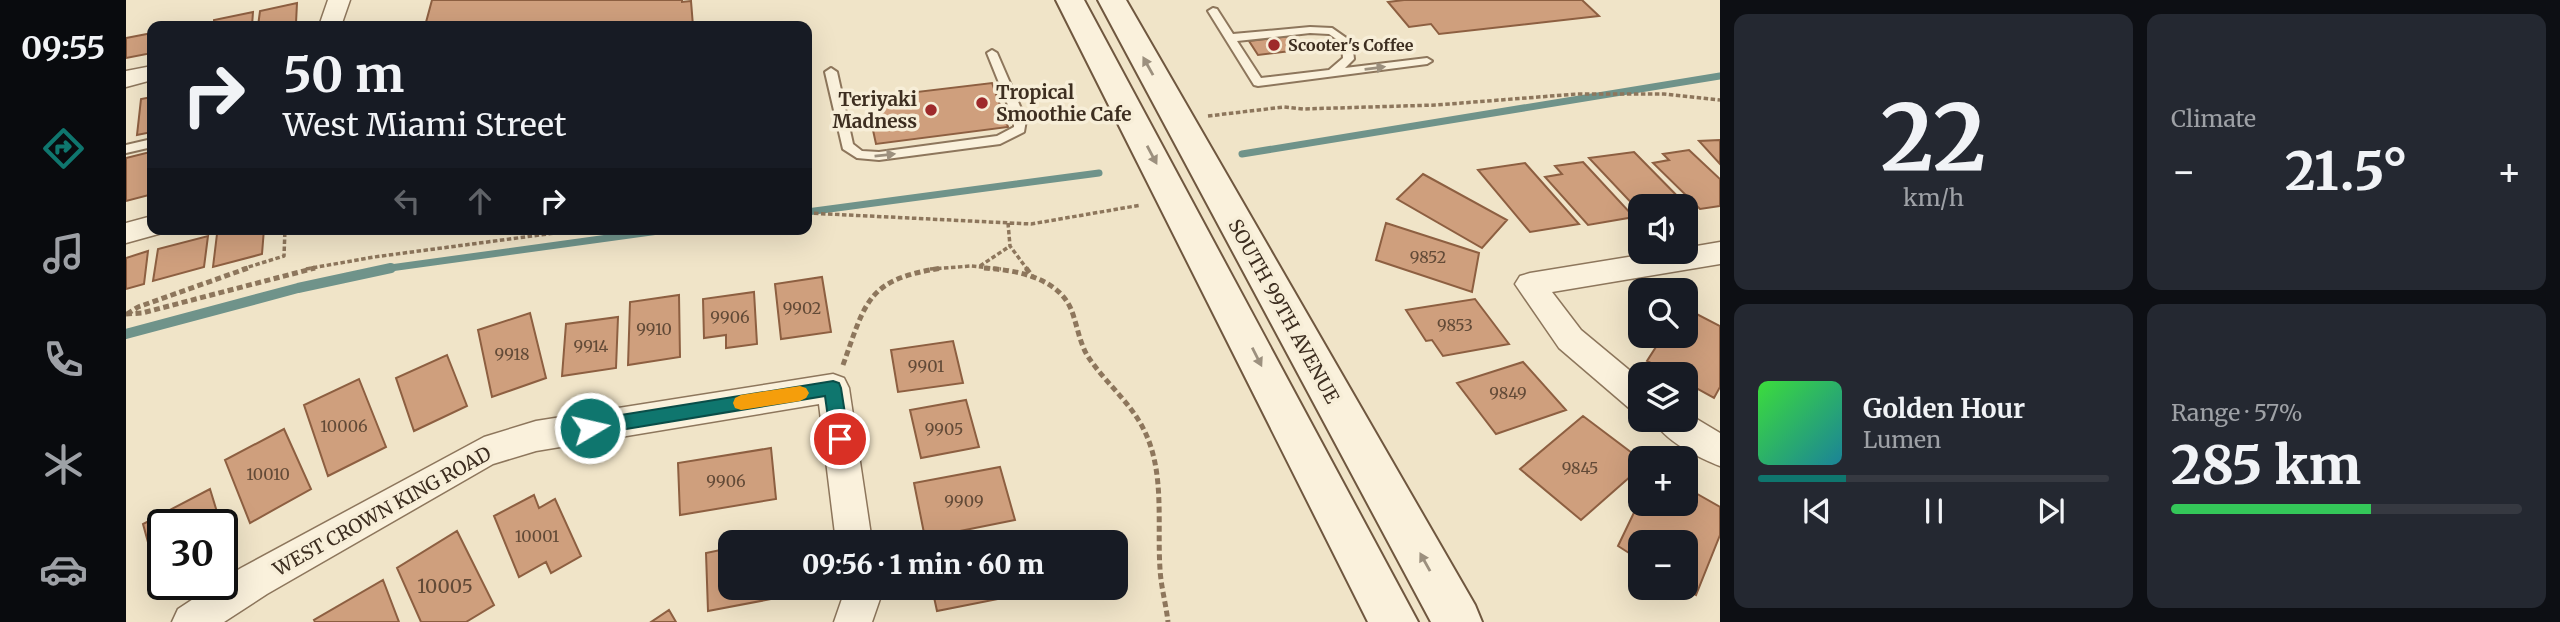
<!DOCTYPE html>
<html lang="en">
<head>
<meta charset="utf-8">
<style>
	body { margin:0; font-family:Merriweather,serif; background:#242831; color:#f1f3f6; height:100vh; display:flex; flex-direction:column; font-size:26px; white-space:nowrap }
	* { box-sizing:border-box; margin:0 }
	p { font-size:23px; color:#9ea1a6 }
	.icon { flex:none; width:38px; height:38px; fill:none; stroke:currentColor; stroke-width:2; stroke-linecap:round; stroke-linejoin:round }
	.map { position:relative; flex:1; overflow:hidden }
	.panel { display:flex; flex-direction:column; gap:14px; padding:14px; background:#0d0f14; width:840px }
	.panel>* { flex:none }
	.hud { position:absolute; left:21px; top:21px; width:665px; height:214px; border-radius:14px; box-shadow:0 7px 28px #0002; background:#171b24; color:#f1f3f6; overflow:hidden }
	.buttons { position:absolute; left:1502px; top:194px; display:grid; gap:14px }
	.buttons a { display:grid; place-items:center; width:70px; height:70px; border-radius:14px; background:#171b24; box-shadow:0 7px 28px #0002; font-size:35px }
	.speed { position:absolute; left:21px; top:509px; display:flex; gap:14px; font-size:35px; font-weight:700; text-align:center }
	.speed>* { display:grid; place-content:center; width:91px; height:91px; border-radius:50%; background:#171b24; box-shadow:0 7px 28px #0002; line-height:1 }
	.speed .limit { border:4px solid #111; border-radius:10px; background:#fff; color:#111 }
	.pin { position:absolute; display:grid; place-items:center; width:60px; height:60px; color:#fff; margin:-30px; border:4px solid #fff; border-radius:50%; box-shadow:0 2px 7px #0007 }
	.me { position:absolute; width:77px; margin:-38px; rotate:81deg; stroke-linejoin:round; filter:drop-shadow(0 0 5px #0008) }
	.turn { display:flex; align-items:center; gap:24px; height:147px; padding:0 21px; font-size:32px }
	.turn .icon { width:91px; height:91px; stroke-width:2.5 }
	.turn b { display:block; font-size:49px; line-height:60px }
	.lanes { display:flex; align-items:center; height:66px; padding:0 21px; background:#0003; justify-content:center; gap:35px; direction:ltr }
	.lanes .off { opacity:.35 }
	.big { font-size:52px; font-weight:800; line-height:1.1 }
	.panel .tile { flex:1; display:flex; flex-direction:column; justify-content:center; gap:10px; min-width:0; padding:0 24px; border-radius:14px; background:#242831 }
	.panel .dial { align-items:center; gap:0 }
	.dial b { font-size:91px; line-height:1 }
	.song { display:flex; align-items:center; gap:21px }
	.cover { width:84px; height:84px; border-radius:10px; background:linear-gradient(135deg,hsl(120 70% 55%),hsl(190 70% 35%)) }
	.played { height:7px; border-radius:4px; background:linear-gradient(90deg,#0f766e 25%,#363941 25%) }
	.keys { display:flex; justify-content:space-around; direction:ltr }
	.heat { display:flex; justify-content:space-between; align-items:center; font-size:38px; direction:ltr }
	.charge { height:10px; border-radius:5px; background:linear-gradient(90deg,#34c759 57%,#363941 0) }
	.panel .tiles { flex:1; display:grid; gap:14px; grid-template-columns:repeat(2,1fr) }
	.trip { position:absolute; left:592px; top:530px; width:410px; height:70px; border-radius:14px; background:#171b24; box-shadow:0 7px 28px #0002; font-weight:800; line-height:70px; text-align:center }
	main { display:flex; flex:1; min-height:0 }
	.dock { display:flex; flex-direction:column; width:126px; justify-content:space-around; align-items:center; background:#090b0e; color:#9ea1a6 }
	.dock .icon { width:49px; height:49px }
	.dock .selected { color:#0f766e }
	.dock b { font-size:32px; color:#f1f3f6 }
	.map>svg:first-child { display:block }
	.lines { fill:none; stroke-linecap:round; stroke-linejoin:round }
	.stream-far1 { stroke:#6f938a; stroke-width:7 }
	.stream { stroke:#6f938a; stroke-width:10 }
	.building { fill:#cf9f7d; stroke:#8d5f41; stroke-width:2 }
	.lane-casing { stroke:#8d765c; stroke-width:4 }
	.street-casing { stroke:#8d765c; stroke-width:3 }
	.secondary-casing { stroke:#6f573f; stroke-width:4 }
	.path-far1 { stroke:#8d765c; stroke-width:3.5; stroke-dasharray:4.5 2.5; stroke-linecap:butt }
	.path { stroke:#8d765c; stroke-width:5; stroke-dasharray:6 3.5; stroke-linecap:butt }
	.lane { fill:#faf1dc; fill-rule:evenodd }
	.street { fill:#faf1dc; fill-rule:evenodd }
	.secondary { fill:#faf1dc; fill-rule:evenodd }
	.oneway { fill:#9c907e }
	.route { fill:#0f766e; stroke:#0a4d48; stroke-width:2 }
	.slow { fill:#f59e0b }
	.poi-dot { fill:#9e2a2b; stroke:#f7eed8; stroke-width:2.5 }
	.labels { text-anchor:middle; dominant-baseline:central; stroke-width:7; stroke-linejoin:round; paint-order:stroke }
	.far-poi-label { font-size:16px; font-weight:bold; fill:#3d2e20; stroke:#f7eed8; text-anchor:start }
	.number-label { font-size:16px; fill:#624a37 }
	.poi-label { font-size:19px; font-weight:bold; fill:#3d2e20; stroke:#f7eed8; text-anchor:start }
	.street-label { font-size:19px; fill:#3d2e20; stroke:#f7eed8 }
	.near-number-label { font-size:19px; fill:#624a37 }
</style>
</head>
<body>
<main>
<nav class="dock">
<b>09:55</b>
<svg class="icon selected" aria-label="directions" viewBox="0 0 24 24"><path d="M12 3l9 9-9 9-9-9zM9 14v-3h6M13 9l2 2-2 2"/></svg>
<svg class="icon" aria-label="music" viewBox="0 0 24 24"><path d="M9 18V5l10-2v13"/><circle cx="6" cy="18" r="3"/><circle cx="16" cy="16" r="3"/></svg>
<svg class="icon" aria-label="phone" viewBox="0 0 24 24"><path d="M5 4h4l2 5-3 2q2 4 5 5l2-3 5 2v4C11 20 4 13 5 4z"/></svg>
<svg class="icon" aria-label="climate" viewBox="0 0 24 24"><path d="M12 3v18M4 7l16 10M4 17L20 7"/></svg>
<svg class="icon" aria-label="car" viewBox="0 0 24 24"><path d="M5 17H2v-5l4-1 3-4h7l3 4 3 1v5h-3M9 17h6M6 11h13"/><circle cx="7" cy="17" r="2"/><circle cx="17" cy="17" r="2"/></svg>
</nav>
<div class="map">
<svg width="1594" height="622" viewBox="0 0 1594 622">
	<rect width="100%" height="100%" fill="#f0e4c8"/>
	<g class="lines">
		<path class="stream-far1" d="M1116 154 1594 76
			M681 212 973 173
			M257 269 547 229"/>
		<path class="stream" d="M0 334 172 288 265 268"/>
	</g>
	<path class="building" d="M306 0H556V2L565 1 567 26H299Z
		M1278 0H1456L1473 16 1313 34 1305 24 1283 27 1262 2Z
		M171 3 170 23 132 26 134 11Z
		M127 12 126 26H88V20Z
		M26 33V53L0 58V38Z
		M1164 36 1174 50 1132 55 1123 41Z
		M866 83 882 127 750 144 740 98Z
		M26 97V132L11 135 15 99Z
		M1594 140V164L1573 141Z
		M1563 150 1594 179V206L1574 209 1527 163 1543 160 1537 154Z
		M24 152 23 195 0 201V158Z
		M1508 152 1564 209 1559 210V206H1514V212L1463 158Z
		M1457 162 1508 217 1462 225 1419 177 1436 174 1429 166Z
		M1399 163 1453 224 1404 232 1352 170Z
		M1297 174 1381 220 1356 248 1271 199Z
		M1260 223 1353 253 1346 292 1250 260Z
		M111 229H138L136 254 87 267 91 234Z
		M82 236 78 267 27 281 32 249Z
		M22 251 18 284 0 289V258Z
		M696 277 705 332 655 339 649 284Z
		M628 292 631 344 600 348V335L578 338 577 299Z
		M553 295 554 357 502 365 504 302Z
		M1349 299 1383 344 1317 356 1306 340 1300 341 1280 310Z
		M1559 308 1594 326V387L1588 398 1559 382V374H1545L1521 361 1537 336H1559Z
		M404 313 420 378 366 397 352 330Z
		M492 317 490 368 436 376 440 324Z
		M827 341 837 383 772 392 765 350Z
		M321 355 341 406 288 431 270 378Z
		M1397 362 1440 410 1370 434 1331 383Z
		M233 379 260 447 202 476 178 405Z
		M840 400 853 447 795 458 784 410Z
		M1457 416 1514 459V468L1455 520 1394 469Z
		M158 429 185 489 124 523 99 460Z
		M645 448 650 499 554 515 552 463Z
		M874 467 889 520 799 538 788 483Z
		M1559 487 1594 507V535L1570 595 1559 588V542H1514V560L1492 546 1514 500V504H1559Z
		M84 489 95 525H37V572L31 575 17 524Z
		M408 495 413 508 429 499 455 556 425 573 420 562 393 577 368 516Z
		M331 531 368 605 340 622H295L271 568Z
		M604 548V588H660L661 596 582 611 580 553Z
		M257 580 273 622H189L188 620Z
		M806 588H885L887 596 811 611Z
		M543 610 550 622H525Z"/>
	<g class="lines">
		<g class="lane-casing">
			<path id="lane" d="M1087 8 1091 9 1107 34 1184 27 1206 28 1226 42 1228 59 1219 68 1301 58 1306 61 1301 64 1132 86 1128 85 1082 11ZM1184 33 1203 34 1216 43 1217 58 1203 70 1135 78 1111 41Z
				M866 50 871 53 900 120 898 132 874 144 753 160 731 158 717 149 699 72 705 68 711 72 727 144 736 151 753 152 871 136 888 127V120L861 53Z
				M26 139V147L0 153V145Z"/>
		</g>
		<g class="street-casing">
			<path id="street" d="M202 0H224L215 26H193Z
				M26 66V80L0 87V71Z
				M26 216V229H38L36 233 0 243V223Z
				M1594 242V264L1426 292 1455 330 1514 379V412L1503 408 1433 348 1389 284 1394 276 1404 273 1533 252H1559V248Z
				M707 374 718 378 723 388 746 542H710L693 404 410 451 367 464 141 594 98 622H46L52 609 90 584H96V580L115 568 358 437 410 421Z
				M1559 412 1594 433V466C1573 458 1537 440 1528 420H1559Z
				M717 588H753L755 596 746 622H708L717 596Z"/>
		</g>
		<g class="secondary-casing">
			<path id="secondary" d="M930 0H958L1292 622H1242Z
				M972 0H1000L1349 605 1356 622H1305Z"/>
		</g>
		<path class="path-far1" d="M1082 116 1158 107 1177 109 1310 105 1451 94H1538L1594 100
			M681 213 905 224 1015 205
			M882 223 884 246 901 269
			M854 266 884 246
			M116 269 158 256 159 229
			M180 269 248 257 459 229
			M804 269 845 266 875 269"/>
		<path class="path" d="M858 268C889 270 931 277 945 309 951 324 953 341 961 355 978 382 1005 402 1019 432 1039 474 1031 524 1034 569 1035 587 1040 604 1042 622
			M900 268 906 276
			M0 314 16 313 189 268
			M1 314 12 307 122 268
			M717 365C740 301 741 279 816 268"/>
		<use href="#lane" class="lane"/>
		<use href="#street" class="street"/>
		<use href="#secondary" class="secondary"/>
	</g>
	<defs><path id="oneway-solid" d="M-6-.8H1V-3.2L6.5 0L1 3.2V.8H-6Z" transform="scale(1.75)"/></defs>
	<g class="oneway">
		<use href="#oneway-solid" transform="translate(1022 66) rotate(-119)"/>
		<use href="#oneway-solid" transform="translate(1249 68) rotate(-7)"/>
		<use href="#oneway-solid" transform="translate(759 155) rotate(-6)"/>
		<use href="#oneway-solid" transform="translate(1026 155) rotate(62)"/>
		<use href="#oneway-solid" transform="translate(1131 357) rotate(63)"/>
		<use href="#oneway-solid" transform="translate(1299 562) rotate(-119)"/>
	</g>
	<path class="route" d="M707 381 713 383 715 388 723 439 720 445 714 447 708 445 705 439 699 396 464 435 458 433 455 428 458 422 464 420Z"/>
	<path class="slow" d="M674 386 680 388 683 393 680 398 674 401 615 410 609 408 607 403 609 398 615 395Z"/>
	<g class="poi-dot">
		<circle cx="1148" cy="45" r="7"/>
		<circle cx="856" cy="103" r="7"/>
		<circle cx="805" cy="110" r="7"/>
	</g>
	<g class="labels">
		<g class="far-poi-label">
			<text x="1162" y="45">Scooter's Coffee</text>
		</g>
		<g class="number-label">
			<text x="1302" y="257">9852</text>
			<text x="676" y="308">9902</text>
			<text x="604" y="317">9906</text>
			<text x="1329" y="325">9853</text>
			<text x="528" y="329">9910</text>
			<text x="465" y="346">9914</text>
			<text x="386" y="354">9918</text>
			<text x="800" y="366">9901</text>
			<text x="1382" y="393">9849</text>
			<text x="218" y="426">10006</text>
			<text x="818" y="429">9905</text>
			<text x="1454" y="468">9845</text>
			<text x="142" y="474">10010</text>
			<text x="600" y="481">9906</text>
			<text x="838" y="501">9909</text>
			<text x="411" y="536">10001</text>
		</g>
		<g class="poi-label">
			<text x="870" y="92">Tropical<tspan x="870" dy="22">Smoothie Cafe</tspan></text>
			<text x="791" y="99" text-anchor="end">Teriyaki<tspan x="791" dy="22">Madness</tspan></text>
		</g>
		<g class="street-label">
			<text transform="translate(1158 311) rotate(61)">SOUTH 99TH AVENUE</text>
			<text transform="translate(256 511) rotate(-29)">WEST CROWN KING ROAD</text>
		</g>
		<g class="near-number-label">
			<text x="319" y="586">10005</text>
		</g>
	</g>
</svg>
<div class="buttons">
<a><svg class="icon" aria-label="sound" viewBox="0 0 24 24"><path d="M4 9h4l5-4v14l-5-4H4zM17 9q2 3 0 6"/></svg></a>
<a><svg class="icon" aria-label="search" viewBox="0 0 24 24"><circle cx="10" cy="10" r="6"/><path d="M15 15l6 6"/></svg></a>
<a><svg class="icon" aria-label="layers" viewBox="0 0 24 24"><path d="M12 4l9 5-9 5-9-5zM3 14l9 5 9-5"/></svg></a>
<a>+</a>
<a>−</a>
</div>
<div class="speed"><div class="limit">30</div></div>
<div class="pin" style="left:714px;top:439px;background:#d93025"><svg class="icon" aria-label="arrive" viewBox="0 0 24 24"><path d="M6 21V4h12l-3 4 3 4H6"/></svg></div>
<svg class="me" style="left:464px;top:428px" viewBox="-20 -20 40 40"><circle r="17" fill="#0f766e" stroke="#fff" stroke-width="3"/><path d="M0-11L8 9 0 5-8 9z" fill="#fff"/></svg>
<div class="trip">09:56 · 1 min · 60 m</div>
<div class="hud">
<div class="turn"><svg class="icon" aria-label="right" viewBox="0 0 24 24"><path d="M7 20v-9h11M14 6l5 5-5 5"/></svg><div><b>50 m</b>West Miami Street</div></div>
<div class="lanes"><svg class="icon off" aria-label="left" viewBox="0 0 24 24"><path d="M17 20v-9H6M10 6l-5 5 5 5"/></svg><svg class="icon off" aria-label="ahead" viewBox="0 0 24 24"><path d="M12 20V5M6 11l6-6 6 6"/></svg><svg class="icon" aria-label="right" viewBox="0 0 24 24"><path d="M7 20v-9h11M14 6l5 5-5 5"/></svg></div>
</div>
</div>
<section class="panel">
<div class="tiles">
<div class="tile dial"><b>22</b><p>km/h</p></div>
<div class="tile"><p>Climate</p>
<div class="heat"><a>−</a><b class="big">21.5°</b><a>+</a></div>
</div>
<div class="tile">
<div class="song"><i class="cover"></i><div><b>Golden Hour</b><p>Lumen</p></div></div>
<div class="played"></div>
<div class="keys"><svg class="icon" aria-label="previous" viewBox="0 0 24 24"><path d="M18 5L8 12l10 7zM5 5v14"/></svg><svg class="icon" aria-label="pause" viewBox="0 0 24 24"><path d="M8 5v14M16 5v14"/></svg><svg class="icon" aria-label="next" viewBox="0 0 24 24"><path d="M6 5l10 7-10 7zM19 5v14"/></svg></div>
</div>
<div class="tile"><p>Range · 57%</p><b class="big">285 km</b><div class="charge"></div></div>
</div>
</section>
</main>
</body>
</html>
